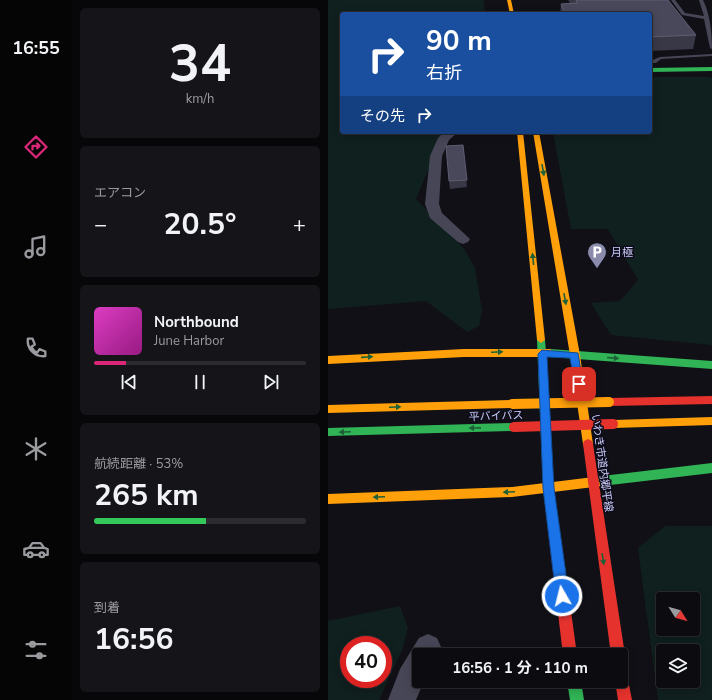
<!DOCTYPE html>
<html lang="ja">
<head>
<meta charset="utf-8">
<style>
	body { margin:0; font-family:"Nunito Sans","Noto Sans JP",sans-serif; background:#151519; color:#f1f3f6; height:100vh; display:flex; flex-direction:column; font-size:15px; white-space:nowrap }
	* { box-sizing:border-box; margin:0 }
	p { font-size:13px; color:#9a9b9f }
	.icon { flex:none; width:22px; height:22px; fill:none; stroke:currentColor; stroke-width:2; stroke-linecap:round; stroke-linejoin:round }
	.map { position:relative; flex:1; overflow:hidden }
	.details { display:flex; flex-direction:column; gap:8px; padding:8px; background:#070709; width:256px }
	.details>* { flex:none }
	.top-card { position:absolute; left:12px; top:12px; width:312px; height:122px; border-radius:4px; box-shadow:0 2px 10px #0003,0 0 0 1px #2c2c30; background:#1a4fa0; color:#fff; overflow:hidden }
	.needle { width:26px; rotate:127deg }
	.tools { position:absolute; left:328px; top:592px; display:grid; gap:8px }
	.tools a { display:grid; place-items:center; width:44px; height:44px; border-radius:4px; background:#0c0c10; box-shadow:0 2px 10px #0003,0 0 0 1px #2c2c30; font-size:20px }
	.speed { position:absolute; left:12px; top:636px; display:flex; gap:8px; font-size:20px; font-weight:700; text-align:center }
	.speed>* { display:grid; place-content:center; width:52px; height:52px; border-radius:50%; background:#0c0c10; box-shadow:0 2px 10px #0003,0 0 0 1px #2c2c30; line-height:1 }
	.speed .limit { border:6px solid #d22; background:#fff; color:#111 }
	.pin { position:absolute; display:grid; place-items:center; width:34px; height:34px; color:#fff; margin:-17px; border-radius:8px; box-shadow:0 2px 6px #0006 }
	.me { position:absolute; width:44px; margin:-22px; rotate:352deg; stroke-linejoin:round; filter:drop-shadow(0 0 3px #0008) }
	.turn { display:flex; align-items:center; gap:14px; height:84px; padding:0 20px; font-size:18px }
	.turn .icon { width:52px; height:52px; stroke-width:2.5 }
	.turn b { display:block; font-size:28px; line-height:34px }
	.then { display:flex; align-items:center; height:38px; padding:0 20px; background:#0003; gap:8px; font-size:15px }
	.big { font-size:30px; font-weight:700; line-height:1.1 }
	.details .widget { flex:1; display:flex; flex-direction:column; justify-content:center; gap:6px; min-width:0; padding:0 14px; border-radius:6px; background:#151519 }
	.details .dial { align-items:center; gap:0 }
	.dial b { font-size:52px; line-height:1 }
	.song { display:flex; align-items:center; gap:12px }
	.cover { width:48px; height:48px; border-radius:6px; background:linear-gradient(135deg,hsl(310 70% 55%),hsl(310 70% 35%)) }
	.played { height:4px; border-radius:2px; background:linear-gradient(90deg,#db2777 15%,#2c2c30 15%) }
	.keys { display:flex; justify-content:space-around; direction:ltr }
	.heat { display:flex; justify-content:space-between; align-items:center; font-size:22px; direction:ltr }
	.charge { height:6px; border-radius:3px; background:linear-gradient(90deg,#34c759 53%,#2c2c30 0) }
	.trip { position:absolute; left:84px; top:648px; width:216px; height:40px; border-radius:4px; background:#0c0c10; box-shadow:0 2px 10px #0003,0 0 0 1px #2c2c30; font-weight:700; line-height:40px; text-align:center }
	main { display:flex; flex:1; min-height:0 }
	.tabs { display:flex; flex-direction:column; width:72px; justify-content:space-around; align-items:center; background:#050506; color:#9a9b9f }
	.tabs .icon { width:28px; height:28px }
	.tabs .current { color:#db2777 }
	.tabs b { font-size:18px; color:#f1f3f6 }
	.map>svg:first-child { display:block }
	.green { fill:#10201f; fill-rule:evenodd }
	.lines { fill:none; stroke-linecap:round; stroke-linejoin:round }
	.lane { fill:#464656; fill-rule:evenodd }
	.street { fill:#464656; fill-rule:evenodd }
	.fast { fill:#30b455; fill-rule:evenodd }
	.slow { fill:#ff9f0a; fill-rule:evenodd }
	.jam { fill:#e5322d; fill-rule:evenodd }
	.slow-bridge { stroke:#ff9f0a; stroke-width:10 }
	.jam-bridge { stroke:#e5322d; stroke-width:10 }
	.wall { fill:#393846 }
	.building { fill:#49485a; stroke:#5d5c73 }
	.oneway { fill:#1e6038 }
	.route { fill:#1a73e8; stroke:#114b97 }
	.labels { text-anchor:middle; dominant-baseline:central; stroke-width:3; stroke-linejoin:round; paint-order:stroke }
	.poi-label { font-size:11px; fill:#cbcbf9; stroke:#0d0c1a; text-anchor:start }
	.street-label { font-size:11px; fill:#cbcbf9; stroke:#0d0c1a }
</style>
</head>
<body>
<main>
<nav class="tabs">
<b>16:55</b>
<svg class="icon current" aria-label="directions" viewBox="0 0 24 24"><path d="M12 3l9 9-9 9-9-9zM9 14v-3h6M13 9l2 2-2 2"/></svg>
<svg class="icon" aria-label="music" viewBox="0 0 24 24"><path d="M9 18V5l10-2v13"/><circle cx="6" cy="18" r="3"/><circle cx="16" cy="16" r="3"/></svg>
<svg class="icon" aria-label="phone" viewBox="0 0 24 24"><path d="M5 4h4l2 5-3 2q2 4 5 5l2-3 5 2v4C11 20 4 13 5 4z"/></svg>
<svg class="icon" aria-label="climate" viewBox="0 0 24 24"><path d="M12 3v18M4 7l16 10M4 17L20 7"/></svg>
<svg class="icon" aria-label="car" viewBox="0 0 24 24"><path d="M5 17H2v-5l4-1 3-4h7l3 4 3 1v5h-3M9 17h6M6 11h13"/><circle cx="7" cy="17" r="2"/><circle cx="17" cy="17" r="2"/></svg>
<svg class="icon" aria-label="filters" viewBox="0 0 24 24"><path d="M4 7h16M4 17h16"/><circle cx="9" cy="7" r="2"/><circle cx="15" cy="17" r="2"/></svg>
</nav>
<section class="details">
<div class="widget dial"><b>34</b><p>km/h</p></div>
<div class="widget"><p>エアコン</p>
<div class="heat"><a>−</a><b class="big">20.5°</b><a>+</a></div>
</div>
<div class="widget">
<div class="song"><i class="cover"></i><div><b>Northbound</b><p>June Harbor</p></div></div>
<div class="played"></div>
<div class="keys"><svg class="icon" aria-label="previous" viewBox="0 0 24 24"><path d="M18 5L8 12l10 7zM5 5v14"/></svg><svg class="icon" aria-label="pause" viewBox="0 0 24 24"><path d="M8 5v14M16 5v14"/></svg><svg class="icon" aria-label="next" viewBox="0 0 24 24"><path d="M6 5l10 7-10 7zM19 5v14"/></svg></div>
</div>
<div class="widget"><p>航続距離 · 53%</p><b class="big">265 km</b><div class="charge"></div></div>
<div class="widget"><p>到着</p><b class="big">16:56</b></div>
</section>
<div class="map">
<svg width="384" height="700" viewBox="0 0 384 700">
	<rect width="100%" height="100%" fill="#101016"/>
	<path class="green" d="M0 0H156L157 14H14V132H116L88 199 137 250 147 268 154 310 151 326 139 332 98 301 0 309Z
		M322 77H380L384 78V345L283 335 263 303 292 301 310 280 280 229H243L225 132H322Z
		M337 526H384V700H330L310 548ZM335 599H365V629H335ZM335 651H365V681H335Z
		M72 606 80 628 74 650 51 700H0V621ZM21 645H55V679H21Z"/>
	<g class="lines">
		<path class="lane" d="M343 0H347L357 13 376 16 371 0H375C382 14 384 33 384 49L382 48 376 19 354 15Z
			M384 54V56L333 59 328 63H322V61L332 57Z"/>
		<path class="street" d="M116 132H130L121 140 114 156 111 204 114 213 142 239 140 242 135 244 130 242 102 218 97 204 102 156 110 138Z
			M100 634 109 638 113 647 110 655H91V681H96L88 700H60L72 669 86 646 91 638Z"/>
		<path class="fast" d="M384 67V71L322 72V68Z
			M213 337 217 340 218 352 222 349 384 361V369L222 357 218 354 225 488 233 538 231 542 227 544 223 542 221 538 215 488 209 340Z
			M186 423 190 424 191 427 190 430 186 431 0 436V428Z
			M384 463V473L274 486 270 485 269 481 270 477 274 476Z
			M239 681H253L256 700H242Z"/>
		<path class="slow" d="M179 0H183L186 14H182Z
			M189 132H195L217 340 213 343 209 340Z
			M205 132H211L252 355 265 444 264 447 260 449 256 447 255 444 242 355Z
			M136 349H222L225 351 227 353 225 355 222 357H136L0 364V356Z
			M184 400 187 401 189 404 187 407 184 408 0 413V405Z
			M384 417V425L285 428 281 427 280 424 281 421 285 420Z
			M274 476 278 477 279 481 278 485 274 486 184 497 0 504V494L184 487Z"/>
		<path class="jam" d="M384 396V404L281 406 278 405 276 402 278 399 281 398Z
			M260 439 264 441 265 444 297 655 293 660V655H283L255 444 256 441Z
			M227 532 231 534 233 538 249 655H235L221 538 223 534Z
			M293 668 298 670 304 700H290L287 681H293Z"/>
		<path class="slow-bridge" d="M184 404 281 402"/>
		<path class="jam-bridge" d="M186 427 285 424"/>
	</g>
	<path class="wall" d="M240 0H340L368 35 365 49 322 51V14H232L233 4 242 3Z
		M135 145 139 187 122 189 121 181Z"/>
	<path class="building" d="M248 0H340L368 35 322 37V14H237L233 4 249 3Z
		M135 145 139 180 121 181 118 146Z"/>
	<defs><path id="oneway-solid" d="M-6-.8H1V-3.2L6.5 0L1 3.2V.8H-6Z"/></defs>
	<g class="oneway">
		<use href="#oneway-solid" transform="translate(215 170) rotate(80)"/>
		<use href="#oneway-solid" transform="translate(205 259) rotate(-96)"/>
		<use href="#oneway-solid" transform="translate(237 299) rotate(80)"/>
		<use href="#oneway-solid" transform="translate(169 352) rotate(-2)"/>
		<use href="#oneway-solid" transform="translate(39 357) rotate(-4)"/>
		<use href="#oneway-solid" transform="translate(285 358) rotate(5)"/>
		<use href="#oneway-solid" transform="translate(67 407) rotate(-2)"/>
		<use href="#oneway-solid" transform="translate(147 428) rotate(179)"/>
		<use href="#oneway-solid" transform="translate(17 432) rotate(178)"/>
		<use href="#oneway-solid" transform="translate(181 492) rotate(177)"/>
		<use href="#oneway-solid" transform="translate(51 497) rotate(178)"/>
		<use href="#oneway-solid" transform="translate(275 559) rotate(81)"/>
	</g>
	<path class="route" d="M214 350 250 353 255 384 254 386H247L242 358 219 357 226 488 241 596 239 601 234 603 230 601 228 596 215 488 210 354Z"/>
	<defs>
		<g id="parking-pin" transform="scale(1)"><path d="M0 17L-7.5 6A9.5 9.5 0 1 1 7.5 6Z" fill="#8a8aaa" stroke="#0d0c1a"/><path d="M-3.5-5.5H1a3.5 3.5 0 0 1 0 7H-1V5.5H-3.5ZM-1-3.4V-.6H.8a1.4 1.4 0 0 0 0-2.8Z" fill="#fff"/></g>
	</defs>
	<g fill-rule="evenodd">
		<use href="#parking-pin" x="269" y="252"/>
	</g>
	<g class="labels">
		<g class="poi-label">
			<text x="283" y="252">月極</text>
		</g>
		<g class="street-label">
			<text transform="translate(168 416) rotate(-2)">平バイパス</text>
			<text transform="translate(274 463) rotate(82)">いわき市道内郷平線</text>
		</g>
	</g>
</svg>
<div class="tools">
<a><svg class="needle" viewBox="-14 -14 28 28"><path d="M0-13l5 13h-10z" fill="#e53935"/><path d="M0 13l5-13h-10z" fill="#9a9b9f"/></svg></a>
<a><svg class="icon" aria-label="layers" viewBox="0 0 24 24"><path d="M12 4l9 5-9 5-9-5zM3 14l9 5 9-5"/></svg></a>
</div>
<div class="speed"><div class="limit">40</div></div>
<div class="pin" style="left:251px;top:384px;background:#d93025"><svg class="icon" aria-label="arrive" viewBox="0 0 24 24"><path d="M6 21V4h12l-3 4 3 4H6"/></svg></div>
<svg class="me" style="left:234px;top:596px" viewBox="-20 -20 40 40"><circle r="17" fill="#1a73e8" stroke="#fff" stroke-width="3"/><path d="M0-11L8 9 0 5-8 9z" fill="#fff"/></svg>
<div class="trip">16:56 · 1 分 · 110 m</div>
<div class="top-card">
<div class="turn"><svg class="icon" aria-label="right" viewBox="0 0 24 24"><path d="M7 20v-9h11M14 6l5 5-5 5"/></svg><div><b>90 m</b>右折</div></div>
<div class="then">その先<svg class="icon" aria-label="right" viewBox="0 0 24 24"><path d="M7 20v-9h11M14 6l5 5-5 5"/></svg></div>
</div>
</div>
</main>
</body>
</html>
